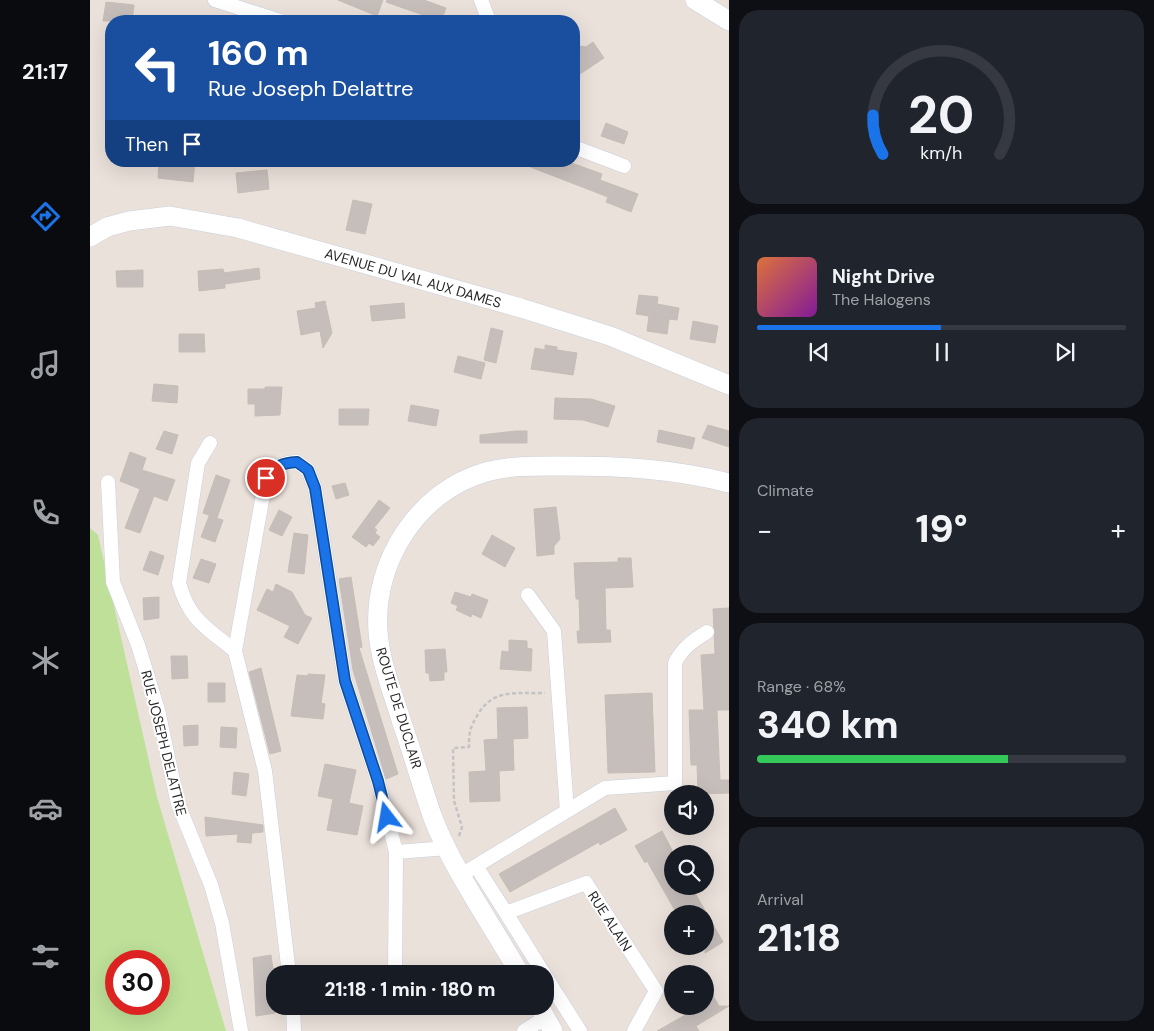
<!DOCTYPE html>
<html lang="en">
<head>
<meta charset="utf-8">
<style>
	body { margin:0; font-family:"DM Sans",sans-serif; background:#20242c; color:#f1f3f6; height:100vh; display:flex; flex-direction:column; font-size:19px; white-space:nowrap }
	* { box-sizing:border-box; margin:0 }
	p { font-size:16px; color:#9ea1a6 }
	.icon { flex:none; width:28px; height:28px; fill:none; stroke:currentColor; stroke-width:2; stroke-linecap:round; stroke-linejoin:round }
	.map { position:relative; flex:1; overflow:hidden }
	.side { display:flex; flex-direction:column; gap:10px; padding:10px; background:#0d0f14; width:425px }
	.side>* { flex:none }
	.top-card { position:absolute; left:15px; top:15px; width:475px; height:152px; border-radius:20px; box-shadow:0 5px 20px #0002; background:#1a4fa0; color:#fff; overflow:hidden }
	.buttons { position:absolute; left:574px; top:785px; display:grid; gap:10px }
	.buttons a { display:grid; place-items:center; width:50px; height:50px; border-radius:50%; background:#171b24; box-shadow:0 5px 20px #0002; font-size:25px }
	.speed { position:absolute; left:15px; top:950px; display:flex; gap:10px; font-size:25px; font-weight:700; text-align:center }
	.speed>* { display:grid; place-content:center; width:65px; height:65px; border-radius:50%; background:#171b24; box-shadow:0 5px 20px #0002; line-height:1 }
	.speed .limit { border:8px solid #d22; background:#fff; color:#111 }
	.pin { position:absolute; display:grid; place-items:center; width:42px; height:42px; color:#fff; margin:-21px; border:2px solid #fff; border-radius:50%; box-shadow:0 1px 5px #0007 }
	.me { position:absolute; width:55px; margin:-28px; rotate:346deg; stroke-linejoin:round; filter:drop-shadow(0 0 4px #0008) }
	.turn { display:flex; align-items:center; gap:18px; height:105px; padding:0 20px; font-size:22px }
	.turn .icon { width:65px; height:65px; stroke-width:2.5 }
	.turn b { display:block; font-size:35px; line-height:42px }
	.then { display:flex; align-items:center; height:48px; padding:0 20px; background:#0003; gap:10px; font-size:19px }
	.big { font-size:38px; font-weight:800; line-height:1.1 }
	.side .widget { flex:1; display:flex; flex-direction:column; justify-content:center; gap:8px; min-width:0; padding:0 18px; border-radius:20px; background:#20242c }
	.side .dial { align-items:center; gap:0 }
	.dial svg { height:130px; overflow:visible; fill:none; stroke:#363941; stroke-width:7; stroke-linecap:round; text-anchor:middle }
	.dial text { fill:#f1f3f6; stroke:none }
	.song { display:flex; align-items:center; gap:15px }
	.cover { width:60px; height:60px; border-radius:8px; background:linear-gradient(135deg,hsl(20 70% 55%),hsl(290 70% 35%)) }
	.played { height:5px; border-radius:2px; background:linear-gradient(90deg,#1a73e8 50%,#363941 50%) }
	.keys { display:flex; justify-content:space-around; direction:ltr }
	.heat { display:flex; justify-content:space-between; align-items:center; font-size:28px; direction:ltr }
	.charge { height:8px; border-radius:4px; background:linear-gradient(90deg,#34c759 68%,#363941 0) }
	.trip { position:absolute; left:176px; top:965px; width:288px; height:50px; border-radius:20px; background:#171b24; box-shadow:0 5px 20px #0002; font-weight:800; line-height:50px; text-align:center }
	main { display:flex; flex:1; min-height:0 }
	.tab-bar { display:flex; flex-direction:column; width:90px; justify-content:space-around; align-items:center; background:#090b0e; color:#9ea1a6 }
	.tab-bar .icon { width:35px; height:35px }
	.tab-bar .active { color:#1a73e8 }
	.tab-bar b { font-size:22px; color:#f1f3f6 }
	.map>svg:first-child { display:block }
	.green { fill:#bee099; fill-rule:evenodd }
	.building { fill:#c6bebb; stroke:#c6bdb5 }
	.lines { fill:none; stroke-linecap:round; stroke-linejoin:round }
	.street-casing { stroke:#c9d0da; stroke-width:15 }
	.secondary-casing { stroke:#c9d0da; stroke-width:20 }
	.path { stroke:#c3c3c3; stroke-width:2.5; stroke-dasharray:4 2.5; stroke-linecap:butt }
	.street { stroke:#fff; stroke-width:14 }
	.secondary { stroke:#fff; stroke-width:19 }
	.route-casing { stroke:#114b97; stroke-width:12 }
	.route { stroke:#1a73e8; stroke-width:9 }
	.labels { text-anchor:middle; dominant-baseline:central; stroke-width:4; stroke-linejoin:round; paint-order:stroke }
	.street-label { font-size:14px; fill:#292929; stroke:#fff }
</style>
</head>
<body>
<main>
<nav class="tab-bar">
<b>21:17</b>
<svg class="icon active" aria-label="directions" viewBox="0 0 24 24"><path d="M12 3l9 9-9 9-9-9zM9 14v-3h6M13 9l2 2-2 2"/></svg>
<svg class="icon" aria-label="music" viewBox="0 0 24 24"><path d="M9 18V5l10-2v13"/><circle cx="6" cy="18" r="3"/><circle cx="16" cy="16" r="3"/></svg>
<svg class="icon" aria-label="phone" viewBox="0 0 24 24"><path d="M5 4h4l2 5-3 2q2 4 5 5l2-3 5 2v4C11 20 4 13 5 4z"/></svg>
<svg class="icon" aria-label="climate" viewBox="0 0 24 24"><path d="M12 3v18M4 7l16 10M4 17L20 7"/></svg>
<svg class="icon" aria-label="car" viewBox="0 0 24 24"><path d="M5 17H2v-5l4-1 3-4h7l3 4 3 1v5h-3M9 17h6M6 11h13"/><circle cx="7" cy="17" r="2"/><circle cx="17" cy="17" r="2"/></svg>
<svg class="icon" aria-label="filters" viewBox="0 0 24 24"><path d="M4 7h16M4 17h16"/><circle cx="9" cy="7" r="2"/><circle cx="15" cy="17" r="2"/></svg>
</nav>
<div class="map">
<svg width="639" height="1031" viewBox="0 0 639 1031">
	<rect width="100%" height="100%" fill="#ebe1db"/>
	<path class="green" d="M0 528 8 535 67 797 136 1031H0ZM26 961H69V1004H26Z"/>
	<path class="building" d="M248 0H293L287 16Z
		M297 0H334L356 8 351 21H338L339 17 296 2Z
		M16 2 44 5 42 21H13Z
		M503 42 514 58 490 74 484 65V45L496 47Z
		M516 123 538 132 534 144 511 136Z
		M88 161H105L103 182 68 178 69 162 88 164Z
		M425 161H476L512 174 510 180 548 194 541 212 516 202 518 197Z
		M177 170 179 189 148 193 146 173Z
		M263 200 282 204 275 234 256 230Z
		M169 268 170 279 135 284V288L109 291 108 271 133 269 134 273Z
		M53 270V287H27L26 271Z
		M549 295 568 297 567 304 589 308 587 320 579 319 577 334 557 331 559 316 546 314Z
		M235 301 242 333 233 348 230 331 211 335 207 311 226 308 225 303Z
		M314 303 315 318 282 321 280 306Z
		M603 321 628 326 625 343 600 339Z
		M401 328 413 331 406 363 394 360Z
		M89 334H114L115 352H89Z
		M455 345 467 347V350L487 353 483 375 441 369 445 348 455 350Z
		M368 356 395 363 391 379 364 372Z
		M64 384 88 386 87 403 62 401Z
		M175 387H192L190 415 165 416V404H158V389H175Z
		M465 398 501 399 525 406 518 427 493 420 464 419Z
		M321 405 349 410 346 426 318 421Z
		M249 409H279L278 425H249Z
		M618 425 639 431V447L612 438Z
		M569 430 605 438 602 449 567 442Z
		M74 431 88 435 82 454 66 449Z
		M426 431H437V443H390V435Z
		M40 452 56 458 52 470 85 480 77 501 64 496 50 533 35 528 50 489 30 481Z
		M126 475 140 480 127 518 113 513Z
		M255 483 259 495 246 499 242 486Z
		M289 500 300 508 284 528 287 530 285 533 290 537 283 546 279 543 276 547 262 537Z
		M466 507 470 539 464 546V554L447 556 444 509Z
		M189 510 202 517 192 536 179 530Z
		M119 516 133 520 125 542 111 537Z
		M204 533 218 535 214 574 198 572Z
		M402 535 425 548 415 567 392 554Z
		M60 551 74 556 68 575 53 570Z
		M528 558H541L543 587 515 588 516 630H520L521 642 488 643 487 631H490L489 599H486L484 563 528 562Z
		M111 559 126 564 119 583 103 578Z
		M261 577 272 647 269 648 308 774 296 779 263 670 249 579Z
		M186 584 202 592 215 615 222 618 208 644 194 637 200 626 167 610 177 589 183 592Z
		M365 592 381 597 382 594 398 600 391 618 382 614 381 617 366 610 368 606 361 603Z
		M69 597V618L54 620 53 598Z
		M639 608V710H627L630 780H639V793L608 794 607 765H601L599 710H614L611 655 625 654 623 609Z
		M419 640 437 641V648L442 649 441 671 410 669 412 651 419 652Z
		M355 649 357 672H354V680L340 681 339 673H336L335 650Z
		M81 656H97L98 678 82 679Z
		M171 668 191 751 180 754 159 672Z
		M218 674 235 675 231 703 235 704 233 719 201 716 207 675 218 676Z
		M118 683H135V702H118Z
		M562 693 565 772 518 773 515 695Z
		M437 707 438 738 423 739 424 770 409 771 410 801 380 802 379 772 396 771 394 740 408 739 407 708Z
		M108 725V745L94 746 93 726Z
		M131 727 147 728 146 748 130 747Z
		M235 764 266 770 259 803 273 806 267 835 237 830 243 799 228 796Z
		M144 772 159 774 156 796 142 794Z
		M525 808 537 830 510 845 509 842 420 892 409 874Z
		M115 817 173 825V832L162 833 161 843 147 842 148 834 116 836Z
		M572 831 582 850V886H601L633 942 615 953V914H587L557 861 555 863 545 846Z
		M181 955 185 984V1013L166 1016 163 958Z
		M615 982 629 1006H639L606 1026 609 1031H567L599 1013 595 1006H615Z"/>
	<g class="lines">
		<g class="street-casing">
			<path id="street" d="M125 0 190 21
				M391 0 399 21
				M484 147 534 166
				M120 443 108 463 89 583C99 620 117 628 145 651
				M18 482 23 582 48 645 68 710 88 804 121 885 132 923 151 1031
				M438 595 464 631 477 811
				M386 866 416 913 496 883 566 991 544 1031
				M371 875 515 788 585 783V663C592 648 604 640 617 632
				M416 913 454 974
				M199 974 175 771 145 651 176 478C185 466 192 463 207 462L218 470 225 488 255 681 288 781 306 852
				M305 974 306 852 358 848
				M455 976 490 1031
				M203 1006 204 1031
				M434 1031 455 1018"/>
		</g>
		<g class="secondary-casing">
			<path id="secondary" d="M605 0 639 21
				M0 237 17 227 39 221 80 216 148 228 431 308 520 336 639 385
				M430 974C402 925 363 870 343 818 332 787 323 754 312 723 303 693 290 662 288 631 283 562 328 491 396 472 422 465 448 466 474 466 530 466 585 469 639 483
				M449 1006 463 1031"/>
		</g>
		<path class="path" d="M369 836 372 827 364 801 363 748 379 747C379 731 380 728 388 714 404 688 427 694 455 693"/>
		<use href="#street" class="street"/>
		<use href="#secondary" class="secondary"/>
	</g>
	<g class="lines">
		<g class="route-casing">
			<path id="route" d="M176 478C185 466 192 463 207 462L218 470 225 488 255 681 288 781 297 817"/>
		</g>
		<use href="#route" class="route"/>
	</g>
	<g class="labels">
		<g class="street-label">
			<text transform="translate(323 278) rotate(16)">AVENUE DU VAL AUX DAMES</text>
			<text transform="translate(309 708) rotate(73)">ROUTE DE DUCLAIR</text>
			<text transform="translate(74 743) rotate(76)">RUE JOSEPH DELATTRE</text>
			<text transform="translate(520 921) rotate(57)">RUE ALAIN</text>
		</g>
	</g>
</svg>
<div class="buttons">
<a><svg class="icon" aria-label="sound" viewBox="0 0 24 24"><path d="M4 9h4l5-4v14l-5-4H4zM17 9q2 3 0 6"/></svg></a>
<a><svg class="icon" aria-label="search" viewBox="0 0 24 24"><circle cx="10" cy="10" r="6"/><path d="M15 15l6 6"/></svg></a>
<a>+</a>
<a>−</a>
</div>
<div class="speed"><div class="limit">30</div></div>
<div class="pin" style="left:176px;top:478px;background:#d93025"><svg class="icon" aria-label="arrive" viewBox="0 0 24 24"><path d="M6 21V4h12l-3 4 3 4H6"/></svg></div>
<svg class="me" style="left:297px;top:817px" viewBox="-20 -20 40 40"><path d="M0-17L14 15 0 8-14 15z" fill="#1a73e8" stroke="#fff" stroke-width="4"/></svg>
<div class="trip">21:18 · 1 min · 180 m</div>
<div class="top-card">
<div class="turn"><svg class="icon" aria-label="left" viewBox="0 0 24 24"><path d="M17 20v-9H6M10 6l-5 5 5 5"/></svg><div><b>160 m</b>Rue Joseph Delattre</div></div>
<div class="then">Then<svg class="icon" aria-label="arrive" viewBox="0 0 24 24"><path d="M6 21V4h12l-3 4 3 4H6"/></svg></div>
</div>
</div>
<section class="side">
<div class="widget dial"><svg viewBox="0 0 100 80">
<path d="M14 69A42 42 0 1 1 86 69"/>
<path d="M14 69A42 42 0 0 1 8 45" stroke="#1a73e8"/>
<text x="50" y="56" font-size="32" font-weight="700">20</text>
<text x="50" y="72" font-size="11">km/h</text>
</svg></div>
<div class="widget">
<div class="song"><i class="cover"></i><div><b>Night Drive</b><p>The Halogens</p></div></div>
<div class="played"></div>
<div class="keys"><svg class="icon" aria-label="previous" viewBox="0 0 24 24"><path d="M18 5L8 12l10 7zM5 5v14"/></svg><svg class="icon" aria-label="pause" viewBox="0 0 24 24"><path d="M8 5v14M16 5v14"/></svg><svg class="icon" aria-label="next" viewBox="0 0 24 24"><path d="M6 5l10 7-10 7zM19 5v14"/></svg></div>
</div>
<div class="widget"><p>Climate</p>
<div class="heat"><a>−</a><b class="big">19°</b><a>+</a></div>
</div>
<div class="widget"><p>Range · 68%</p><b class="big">340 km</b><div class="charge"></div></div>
<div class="widget"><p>Arrival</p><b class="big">21:18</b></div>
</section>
</main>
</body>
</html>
